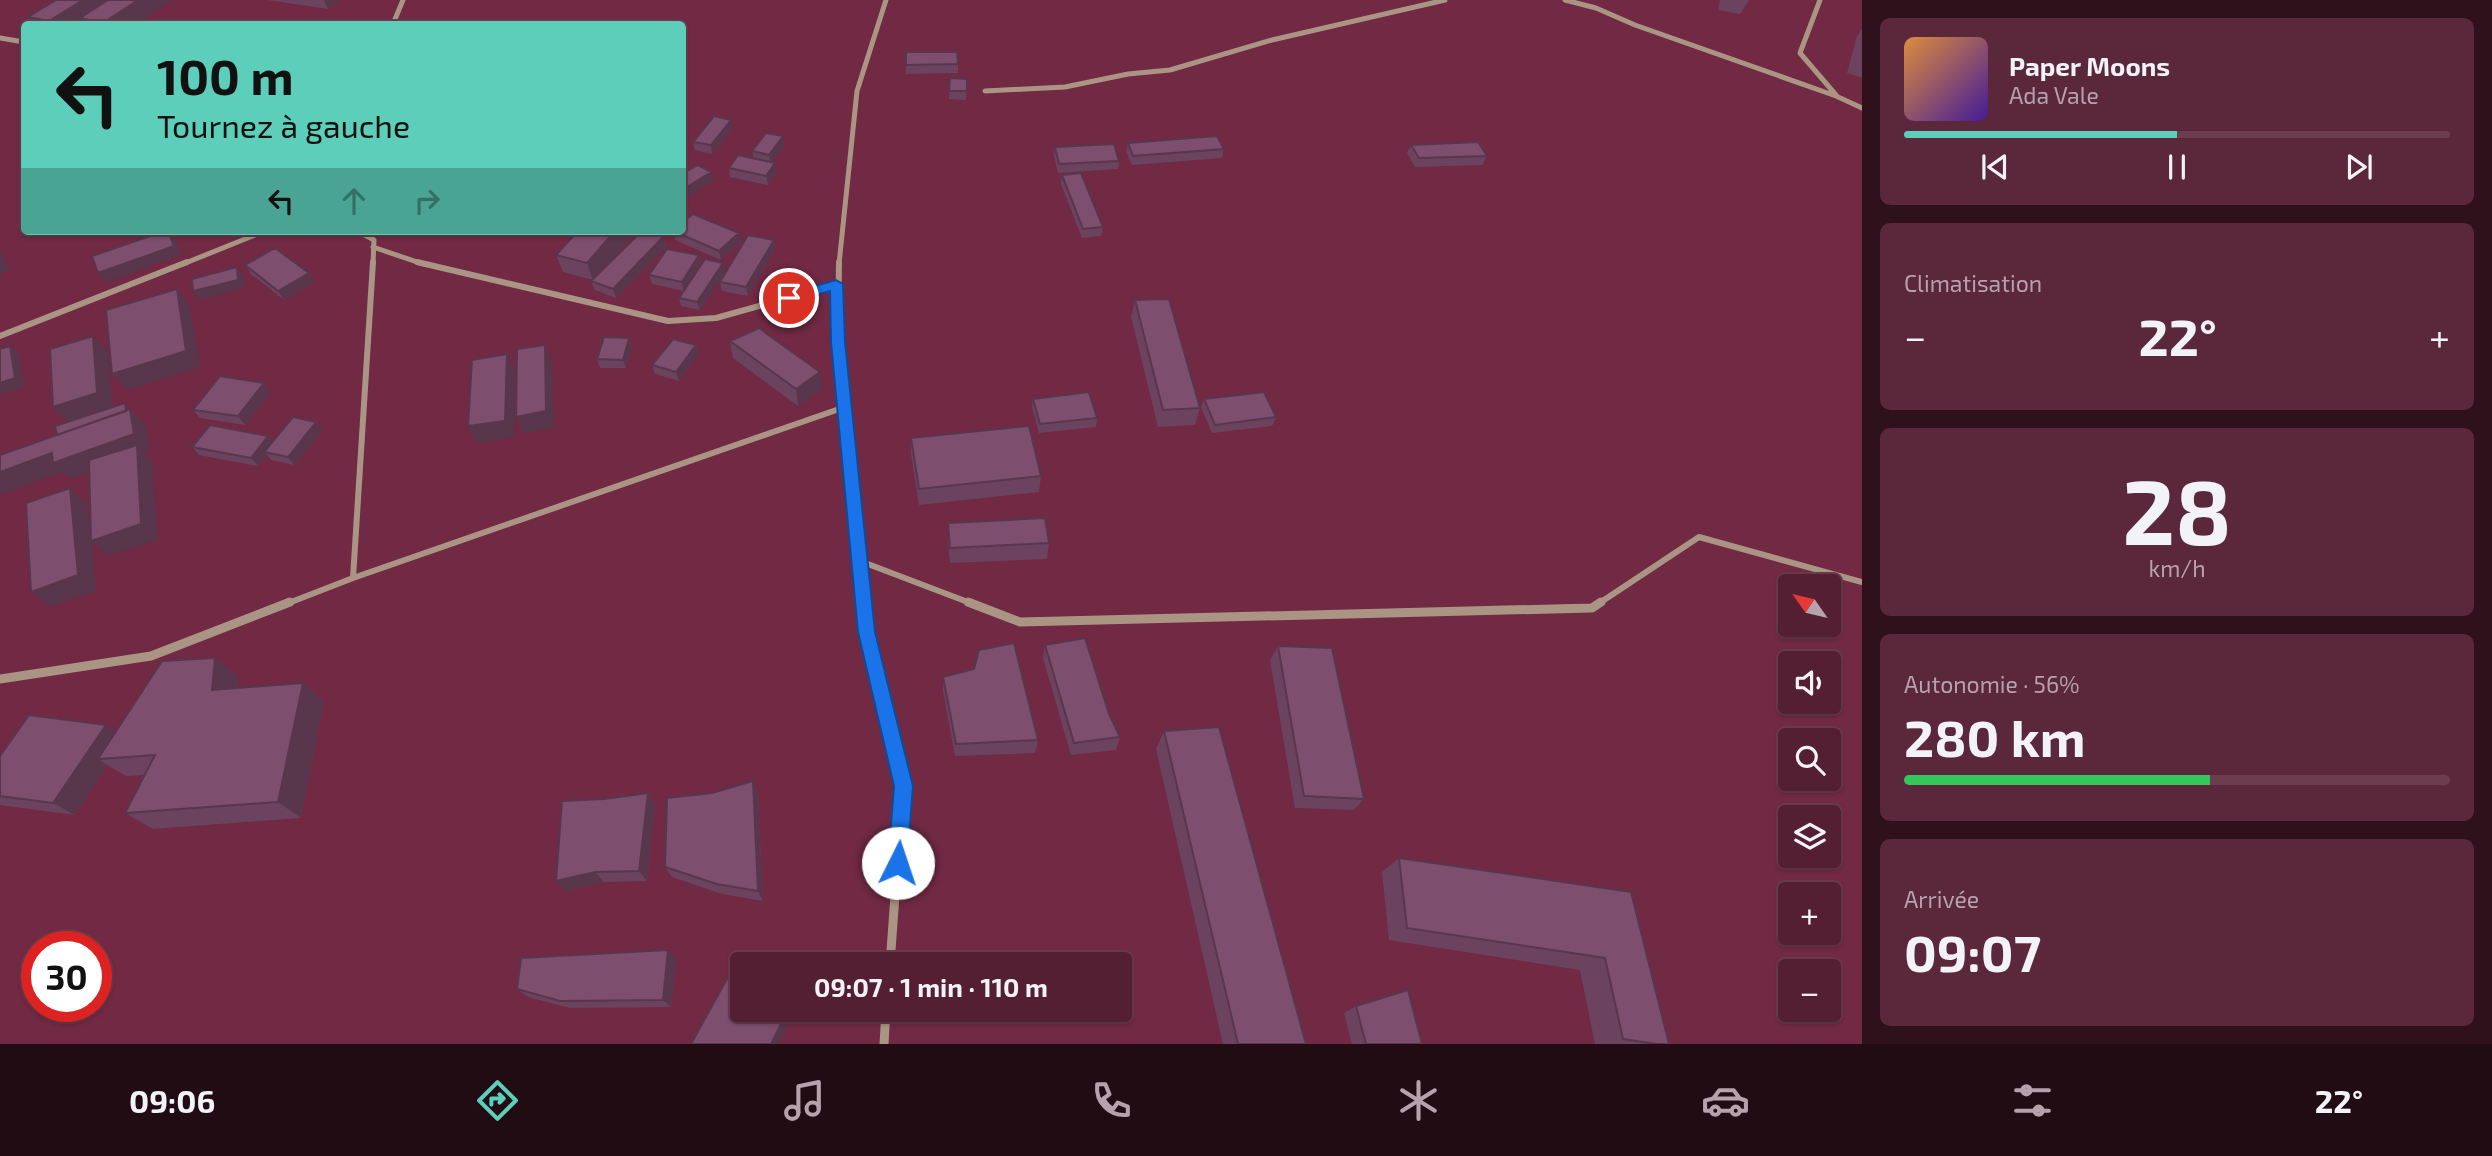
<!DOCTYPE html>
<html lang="fr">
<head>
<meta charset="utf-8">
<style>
	body { margin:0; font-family:"Exo 2",sans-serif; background:#5b273b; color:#f1f3f6; height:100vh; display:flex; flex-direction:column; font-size:26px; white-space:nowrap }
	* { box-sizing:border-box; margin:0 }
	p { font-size:23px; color:#b6a2ac }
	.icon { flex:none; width:38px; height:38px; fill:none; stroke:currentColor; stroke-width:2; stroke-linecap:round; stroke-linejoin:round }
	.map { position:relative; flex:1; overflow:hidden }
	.details { display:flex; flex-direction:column; gap:18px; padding:18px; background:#2f111c; width:630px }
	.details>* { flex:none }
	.top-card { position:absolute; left:21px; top:21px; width:665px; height:214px; border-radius:7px; box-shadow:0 2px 5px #0004,0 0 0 2px #6b3d4e; background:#5cceba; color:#111; overflow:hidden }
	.needle { width:46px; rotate:304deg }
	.fabs { position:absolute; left:1778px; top:574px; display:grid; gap:14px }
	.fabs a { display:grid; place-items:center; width:63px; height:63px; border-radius:7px; background:#551f33; box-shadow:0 2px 5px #0004,0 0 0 2px #6b3d4e; font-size:35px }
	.speed { position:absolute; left:21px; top:931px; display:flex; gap:14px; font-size:35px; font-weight:700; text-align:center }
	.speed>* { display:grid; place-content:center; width:91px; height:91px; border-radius:50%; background:#551f33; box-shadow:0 2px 5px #0004,0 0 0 2px #6b3d4e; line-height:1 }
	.speed .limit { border:10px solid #d22; background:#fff; color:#111 }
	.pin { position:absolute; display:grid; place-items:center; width:60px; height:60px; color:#fff; margin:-30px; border:4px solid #fff; border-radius:50%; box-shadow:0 2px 7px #0007 }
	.me { position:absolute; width:77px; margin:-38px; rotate:4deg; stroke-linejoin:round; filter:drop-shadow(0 0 5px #0008) }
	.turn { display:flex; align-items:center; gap:24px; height:147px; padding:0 21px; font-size:32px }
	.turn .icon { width:91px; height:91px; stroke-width:2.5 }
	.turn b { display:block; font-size:49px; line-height:60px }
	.lanes { display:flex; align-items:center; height:66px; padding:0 21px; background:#0003; justify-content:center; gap:35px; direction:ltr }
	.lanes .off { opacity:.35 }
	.big { font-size:52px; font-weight:700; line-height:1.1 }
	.details .widget { flex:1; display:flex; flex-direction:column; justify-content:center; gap:10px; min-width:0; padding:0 24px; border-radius:10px; background:#5b273b }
	.details .dial { align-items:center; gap:0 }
	.dial b { font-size:91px; line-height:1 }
	.song { display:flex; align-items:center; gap:21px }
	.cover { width:84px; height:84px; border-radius:10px; background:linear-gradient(135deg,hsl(30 70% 55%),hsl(260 70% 35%)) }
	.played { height:7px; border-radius:4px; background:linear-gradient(90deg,#5cceba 50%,#6b3d4e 50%) }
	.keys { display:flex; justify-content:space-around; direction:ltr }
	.heat { display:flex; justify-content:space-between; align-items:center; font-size:38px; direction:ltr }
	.charge { height:10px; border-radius:5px; background:linear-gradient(90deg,#34c759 56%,#6b3d4e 0) }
	.trip { position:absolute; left:730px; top:952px; width:402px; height:70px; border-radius:7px; background:#551f33; box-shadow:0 2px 5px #0004,0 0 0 2px #6b3d4e; font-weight:700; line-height:70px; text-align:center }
	.tab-bar { display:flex; height:112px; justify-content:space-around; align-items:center; background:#220c14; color:#b6a2ac }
	.tab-bar .icon { width:49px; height:49px }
	.tab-bar .selected { color:#5cceba }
	.tab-bar b { font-size:32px; color:#f1f3f6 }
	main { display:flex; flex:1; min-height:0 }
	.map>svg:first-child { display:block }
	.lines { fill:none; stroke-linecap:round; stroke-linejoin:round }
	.minor-far2 { stroke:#aa9483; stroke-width:5 }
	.minor-far1 { stroke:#aa9483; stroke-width:6 }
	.minor { stroke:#aa9483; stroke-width:9 }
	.wall { fill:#6c435f }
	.shaded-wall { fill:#58374d }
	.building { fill:#7e4e6e; stroke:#58374d; stroke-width:2 }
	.route { fill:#1a73e8; stroke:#114b97; stroke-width:2 }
</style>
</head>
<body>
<main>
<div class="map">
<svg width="1862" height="1044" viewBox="0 0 1862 1044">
	<rect width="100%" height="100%" fill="#712944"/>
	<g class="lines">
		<path class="minor-far2" d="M1565 0 1596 8 1635 25 1836 96 1862 108
			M1820 0 1800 53 1836 95
			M393 24 403 0
			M0 38 24 42
			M985 91 1065 87 1128 74 1170 70 1272 40 1445 0
			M357 231 374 240 373 264
			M373 247 423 264
			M183 264 265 231
			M839 264 857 91 886 0"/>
		<path class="minor-far1" d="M373 262 353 578 845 407
			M417 262 668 321 716 318 837 284
			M839 262 838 342 864 604
			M0 336 187 262
			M860 561 973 604
			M286 604 353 578
			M1598 604 1699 537 1862 582"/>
		<path class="minor" d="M864 602 867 632 903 786 890 964
			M968 602 1020 622 1592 608 1601 602
			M0 679 151 656 290 602
			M884 1044 886 1010"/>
	</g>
	<path class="wall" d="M56 0 103 23 105 24H84L83 23 82 24H34L28 17Z
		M267 0H339L328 9Z
		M1720 0H1749L1740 14 1718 10Z
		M1862 29V78L1847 73 1857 36Z
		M906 52 958 64V73L906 74Z
		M950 78 967 79 966 100 949 99Z
		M733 128 712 154 695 150 693 142Z
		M1128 143 1224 149 1222 158 1132 165 1126 152Z
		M784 145 772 162 777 172 768 185 730 177 729 168 754 159 752 151Z
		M1411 145 1487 156 1482 165 1415 167 1407 153Z
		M1055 147 1119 161 1118 169 1058 173 1054 156Z
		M1062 175 1103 227 1101 236 1082 238 1061 184Z
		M578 231H636L593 280 563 272 556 255Z
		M650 231H670L663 237 666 246 616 298 595 290 591 281 661 236Z
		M673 231 741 242 721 260 675 240Z
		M774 240 775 249 748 296 722 291 720 282Z
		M699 255 701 264 684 291 652 284 649 275Z
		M245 265 314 282 284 300 251 274Z
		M725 272 700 310 681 306 679 298Z
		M1135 300 1200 408 1195 425 1158 427 1131 317Z
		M629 338 632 347 626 368H600L597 359Z
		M730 341 820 372 822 388 798 406 733 358Z
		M696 345 698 354 679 381 655 374 652 365Z
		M271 392 245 425 200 418 193 410Z
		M1033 399 1097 418 1096 427 1039 433 1032 407Z
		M1204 399 1276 417 1272 426 1212 433 1201 407Z
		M322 431 294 465 271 460 267 455 258 466 199 455 192 447 272 441Z
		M911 438 1041 476 1039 492 919 505 911 454Z
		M948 523 1049 543 1047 559 950 563 948 538Z
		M1045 645 1109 714 1120 737 1116 750 1071 755 1043 658Z
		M1278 646 1364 799 1354 810 1295 808 1270 660Z
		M215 658 238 677 237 688 303 683 324 702 301 818 153 829 125 813 144 775 126 776 107 765 75 815 0 805V756L116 732Z
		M943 677 1038 740 1035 753 955 756 943 691Z
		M1164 731 1306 1044H1223L1156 749Z
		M753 781 758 793 763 901 722 894 672 877 665 867 712 793Z
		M648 793 655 805 647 881 604 882 565 891Z
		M1399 858 1631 892 1669 1044H1595L1580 970 1389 940 1382 872Z
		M668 950 676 959 671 1007 570 1008 528 997 517 989Z
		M1356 1006 1422 1044H1352L1344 1013Z"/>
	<path class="shaded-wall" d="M83 0H119L80 18 83 23 82 24H52L49 21Z
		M138 0H172L137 24H105L103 23Z
		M324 0H339L328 9Z
		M731 120 733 128 712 154 711 145Z
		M783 136 784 145 771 164 769 155Z
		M775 163 777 172 768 185 766 176Z
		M711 172 713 181 682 201V190Z
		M168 231 175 239 181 255 106 282 98 273Z
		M615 231H636L593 280 587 263Z
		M661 231H670L663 237Z
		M739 233 741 242 721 260 719 251Z
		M663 237 666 246 616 298 613 289Z
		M774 240 775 249 748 296 746 287Z
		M0 252 3 255 9 270 0 274Z
		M699 255 701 264 684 291 682 282Z
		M723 263 725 272 700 310 697 302Z
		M237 267 243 276 244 288 200 300 193 291Z
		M309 273 314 282 284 300 278 291Z
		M177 289 190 306 200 367 127 390 112 374Z
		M93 336 108 352 113 410 69 423 53 407Z
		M629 338 632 347 626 368 623 360Z
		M545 345 552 362 554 428 524 433 516 417Z
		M696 345 698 354 679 381 676 372Z
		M10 346 19 354 24 387 0 395V383Z
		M507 354 515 371 514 437 477 443 468 426Z
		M820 372 822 388 798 406 796 389Z
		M264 383 271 392 245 425 238 416Z
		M125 403 145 425 150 450 143 452 152 461 158 540 108 556 91 541 96 590 51 607 31 592 70 488 87 504 91 541 137 454 71 479 62 472 0 495V472L52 453 66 450Z
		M316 422 322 431 294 465 288 457Z
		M268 436 275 444 264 452 267 455 258 466 251 458Z
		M215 658 238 677 236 709 212 690Z
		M303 683 324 702 301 818 278 802Z
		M106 725 125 738 98 759 107 765 75 815 53 803Z
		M753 781 758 793 763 901 758 891Z
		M648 793 655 805 647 881 639 871Z
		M595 872 604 882 565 891 556 881Z
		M668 950 676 959 671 1007 663 1000Z
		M788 1010H795L778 1044H771Z"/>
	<path class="building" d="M56 0H83L49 21 28 17Z
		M108 0H138L103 23 80 18Z
		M906 52H957L958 64 906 65Z
		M950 78 967 79V91H949Z
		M714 116 731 120 711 145 693 142Z
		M766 133 783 136 769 155 752 151Z
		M1217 136 1224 149 1133 156 1128 143Z
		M1478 142 1487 156 1419 158 1411 145Z
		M1114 144 1119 161 1059 164 1055 147Z
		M738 155 775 163 766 176 729 168Z
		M698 165 711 172 682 190V174Z
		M1081 173 1103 227 1083 229 1062 175Z
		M693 214 739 233 719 251 673 231H682V223Z
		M165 231H168L174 246 98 273 92 256Z
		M578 231H615L587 263 556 255Z
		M642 231H645L663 237 613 289 591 281Z
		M748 235 774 240 746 287 720 282Z
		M275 248 309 273 278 291 245 265Z
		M667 249 699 255 682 282 649 275Z
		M705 259 723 263 697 302 679 298Z
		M237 267 238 280 193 291 192 279Z
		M177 289 186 351 112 374 106 310Z
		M1169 299 1200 408 1163 410 1135 300Z
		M759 328 820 372 796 389 730 341Z
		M93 336 97 393 53 407 50 349Z
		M604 337 629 338 623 360 597 359Z
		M673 339 696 345 676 372 652 365Z
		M545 345 546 411 516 417 517 349Z
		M10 346 15 378 0 383V349Z
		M507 354 505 421 468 426 472 360Z
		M220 376 264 383 238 416 193 410Z
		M1089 392 1097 418 1040 424 1033 399Z
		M1264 392 1276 417 1215 425 1204 399Z
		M125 403 126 411 57 435 55 426Z
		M130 409 134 434 53 463 52 453 0 472V455Z
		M293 417 316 422 288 457 264 452Z
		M210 425 268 436 251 458 192 447Z
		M1029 426 1041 476 919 489 911 438Z
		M137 445 141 524 91 541 89 460Z
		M70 488 78 575 31 592 26 503Z
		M1045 518 1049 543 950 548 948 523Z
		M1085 638 1109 714 1120 737 1074 743 1045 645Z
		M1014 643 1038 740 956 744 943 677 974 669 979 650Z
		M1278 646 1332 648 1364 799 1304 796Z
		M215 658 212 690 303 683 278 802 125 813 155 755 98 759 162 661Z
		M29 715 106 725 53 803 0 796V756Z
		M1219 727 1306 1044H1238L1164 731Z
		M753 781 758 891 717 884 665 867 667 798 712 793Z
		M648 793 639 871 595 872 556 881 562 801 604 799Z
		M1399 858 1631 892 1669 1044H1657L1623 1039 1605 958 1407 928Z
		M668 950 663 1000 560 1001 517 989 521 958Z
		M728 977 742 978V1010H788L771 1044H691Z
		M1408 990 1422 1044H1366L1356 1006Z"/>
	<path class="route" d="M836 280 843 284 845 342 875 632 913 786 907 863 905 870 898 872 891 870 888 863 894 786 858 632 831 342 830 291 789 302 782 298 784 295Z"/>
</svg>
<div class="fabs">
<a><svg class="needle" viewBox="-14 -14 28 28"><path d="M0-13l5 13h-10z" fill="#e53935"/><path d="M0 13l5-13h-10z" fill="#b6a2ac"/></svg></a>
<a><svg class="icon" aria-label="sound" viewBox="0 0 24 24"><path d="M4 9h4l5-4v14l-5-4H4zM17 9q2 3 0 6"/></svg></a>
<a><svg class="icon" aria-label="search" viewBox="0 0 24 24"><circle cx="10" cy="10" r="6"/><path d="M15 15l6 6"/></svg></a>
<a><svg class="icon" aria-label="layers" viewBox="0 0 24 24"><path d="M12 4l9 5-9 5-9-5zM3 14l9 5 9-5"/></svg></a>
<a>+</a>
<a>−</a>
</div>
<div class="speed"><div class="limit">30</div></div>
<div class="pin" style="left:789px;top:298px;background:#d93025"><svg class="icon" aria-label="arrive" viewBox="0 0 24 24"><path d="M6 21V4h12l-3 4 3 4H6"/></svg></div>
<svg class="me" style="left:898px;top:863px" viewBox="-20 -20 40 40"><circle r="19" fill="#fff"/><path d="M0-13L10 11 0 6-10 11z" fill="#1a73e8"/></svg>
<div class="trip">09:07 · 1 min · 110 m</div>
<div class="top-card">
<div class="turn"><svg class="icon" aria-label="left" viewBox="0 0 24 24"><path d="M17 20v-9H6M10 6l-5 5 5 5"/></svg><div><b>100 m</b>Tournez à gauche</div></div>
<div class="lanes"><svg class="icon" aria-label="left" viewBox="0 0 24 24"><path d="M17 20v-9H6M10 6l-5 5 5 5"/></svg><svg class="icon off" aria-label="ahead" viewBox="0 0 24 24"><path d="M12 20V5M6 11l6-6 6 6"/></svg><svg class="icon off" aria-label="right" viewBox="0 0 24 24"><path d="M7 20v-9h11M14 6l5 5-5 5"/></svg></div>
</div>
</div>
<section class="details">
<div class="widget">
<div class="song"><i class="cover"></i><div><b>Paper Moons</b><p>Ada Vale</p></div></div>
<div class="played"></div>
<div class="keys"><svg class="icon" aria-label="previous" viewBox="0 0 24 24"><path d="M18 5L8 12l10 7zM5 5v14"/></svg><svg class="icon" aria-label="pause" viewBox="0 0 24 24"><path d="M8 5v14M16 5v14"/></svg><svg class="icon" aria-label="next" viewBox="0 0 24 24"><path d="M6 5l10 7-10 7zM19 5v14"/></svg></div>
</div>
<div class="widget"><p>Climatisation</p>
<div class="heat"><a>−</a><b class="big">22°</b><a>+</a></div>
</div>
<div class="widget dial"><b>28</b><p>km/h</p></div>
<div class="widget"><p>Autonomie · 56%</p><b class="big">280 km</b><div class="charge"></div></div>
<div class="widget"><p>Arrivée</p><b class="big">09:07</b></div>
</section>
</main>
<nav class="tab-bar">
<b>09:06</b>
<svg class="icon selected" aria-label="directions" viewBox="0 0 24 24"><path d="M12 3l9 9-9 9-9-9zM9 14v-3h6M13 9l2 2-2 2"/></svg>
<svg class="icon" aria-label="music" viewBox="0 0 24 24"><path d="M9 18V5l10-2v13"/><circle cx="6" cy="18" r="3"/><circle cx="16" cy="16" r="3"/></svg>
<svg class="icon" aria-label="phone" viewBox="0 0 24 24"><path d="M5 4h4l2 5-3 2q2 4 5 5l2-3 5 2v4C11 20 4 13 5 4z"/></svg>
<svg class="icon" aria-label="climate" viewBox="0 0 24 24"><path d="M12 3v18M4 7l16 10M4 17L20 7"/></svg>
<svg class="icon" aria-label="car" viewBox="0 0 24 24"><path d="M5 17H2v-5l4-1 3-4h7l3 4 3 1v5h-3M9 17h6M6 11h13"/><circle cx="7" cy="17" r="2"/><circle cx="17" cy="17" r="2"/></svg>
<svg class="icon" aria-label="filters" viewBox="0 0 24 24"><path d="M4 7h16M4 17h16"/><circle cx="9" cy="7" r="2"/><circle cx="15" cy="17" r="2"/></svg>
<b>22°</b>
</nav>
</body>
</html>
